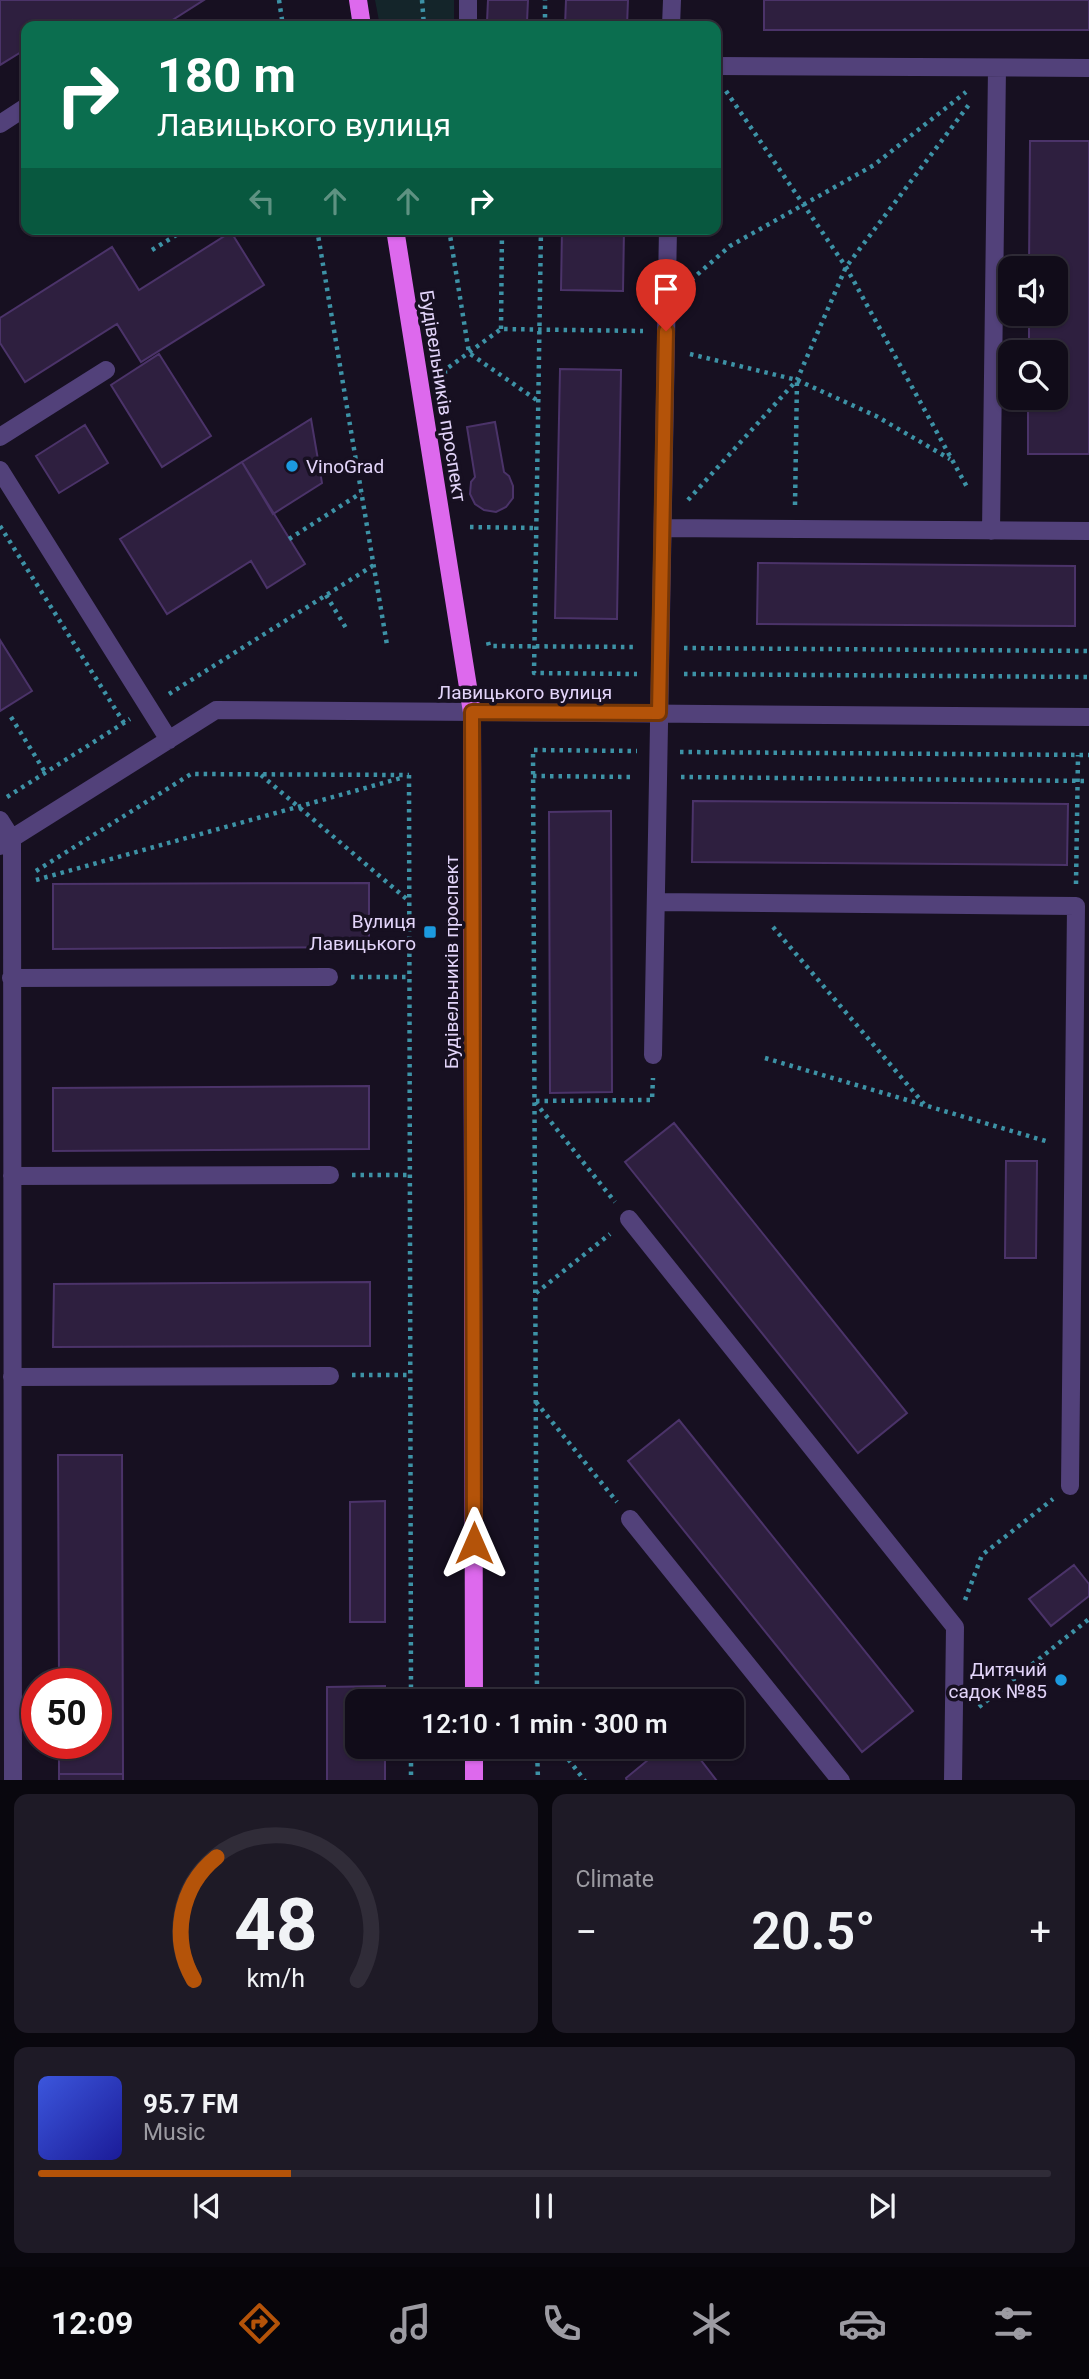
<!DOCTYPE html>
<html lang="en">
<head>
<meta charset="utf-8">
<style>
	body { margin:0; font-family:Roboto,sans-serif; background:#1e1a26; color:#f1f3f6; height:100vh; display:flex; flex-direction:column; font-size:26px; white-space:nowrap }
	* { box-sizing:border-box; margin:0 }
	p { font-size:23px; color:#9c9ba2 }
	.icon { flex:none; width:38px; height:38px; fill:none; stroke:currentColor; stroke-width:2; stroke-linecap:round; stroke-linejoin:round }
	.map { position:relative; height:1780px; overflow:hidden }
	.panel { display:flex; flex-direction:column; gap:14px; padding:14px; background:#09070e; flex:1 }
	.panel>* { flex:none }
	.guide { position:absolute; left:21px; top:21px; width:700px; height:214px; border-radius:14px; box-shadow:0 2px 5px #0004,0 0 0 2px #302c38; background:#0b6e4f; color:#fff; overflow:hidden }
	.buttons { position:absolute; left:998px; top:256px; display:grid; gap:14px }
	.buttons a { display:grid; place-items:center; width:70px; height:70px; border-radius:14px; background:#110c19; box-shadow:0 2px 5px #0004,0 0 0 2px #302c38; font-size:35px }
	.speed { position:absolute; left:21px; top:1668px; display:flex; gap:14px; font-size:35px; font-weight:700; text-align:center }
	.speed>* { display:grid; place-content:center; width:91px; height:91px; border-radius:50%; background:#110c19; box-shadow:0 2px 5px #0004,0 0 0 2px #302c38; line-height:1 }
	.speed .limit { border:10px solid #d22; background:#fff; color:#111 }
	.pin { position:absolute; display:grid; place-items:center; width:60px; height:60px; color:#fff; margin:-72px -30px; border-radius:50% 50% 50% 0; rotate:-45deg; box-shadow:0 0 7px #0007 }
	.pin .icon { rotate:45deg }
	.me { position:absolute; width:77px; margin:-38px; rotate:0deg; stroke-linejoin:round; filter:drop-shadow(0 0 5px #0008) }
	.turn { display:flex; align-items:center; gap:24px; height:147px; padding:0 21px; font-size:32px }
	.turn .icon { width:91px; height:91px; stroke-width:2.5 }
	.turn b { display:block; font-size:49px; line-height:60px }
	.lanes { display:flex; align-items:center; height:66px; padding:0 21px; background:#0003; justify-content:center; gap:35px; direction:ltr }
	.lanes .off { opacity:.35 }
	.big { font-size:52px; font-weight:600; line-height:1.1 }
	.panel .widget { flex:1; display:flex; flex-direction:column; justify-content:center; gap:10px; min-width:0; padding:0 24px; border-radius:14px; background:#1e1a26 }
	.panel .dial { align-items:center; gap:0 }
	.dial svg { height:182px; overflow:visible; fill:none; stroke:#302c38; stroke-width:7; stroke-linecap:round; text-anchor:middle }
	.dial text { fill:#f1f3f6; stroke:none }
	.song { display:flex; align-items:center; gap:21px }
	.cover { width:84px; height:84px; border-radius:10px; background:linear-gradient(135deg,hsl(230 70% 55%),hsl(240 70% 35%)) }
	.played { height:7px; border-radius:4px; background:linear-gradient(90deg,#b45309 25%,#302c38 25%) }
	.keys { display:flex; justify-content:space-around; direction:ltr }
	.heat { display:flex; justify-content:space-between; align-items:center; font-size:38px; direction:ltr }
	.panel .tiles { flex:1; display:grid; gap:14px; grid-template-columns:1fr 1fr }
	.widget:last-child { grid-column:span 2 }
	.trip { position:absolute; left:345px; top:1689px; width:399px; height:70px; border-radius:14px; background:#110c19; box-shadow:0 2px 5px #0004,0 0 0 2px #302c38; font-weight:600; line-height:70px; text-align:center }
	.menu { display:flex; height:112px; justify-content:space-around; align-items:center; background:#07050a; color:#9c9ba2 }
	.menu .icon { width:49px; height:49px }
	.menu .active { color:#b45309 }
	.menu b { font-size:32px; color:#f1f3f6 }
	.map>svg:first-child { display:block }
	.green { fill:#14252a }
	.building { fill:#2e1f3f; stroke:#4b3369; stroke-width:2 }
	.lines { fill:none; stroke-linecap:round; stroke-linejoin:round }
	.path { stroke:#3d92a6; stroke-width:4.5; stroke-dasharray:3.5 5; stroke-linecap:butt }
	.minor { stroke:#52417a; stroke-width:18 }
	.major { stroke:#dd69ed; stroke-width:18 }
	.route-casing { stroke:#753606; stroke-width:18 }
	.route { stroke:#b45309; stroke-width:12 }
	.poi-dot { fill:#1c9adf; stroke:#171021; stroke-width:2.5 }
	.labels { text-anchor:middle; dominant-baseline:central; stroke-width:7; stroke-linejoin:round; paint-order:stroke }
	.street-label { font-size:19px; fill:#e3d5fa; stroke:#171021 }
	.poi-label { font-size:19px; fill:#e3d5fa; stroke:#171021; text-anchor:end }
</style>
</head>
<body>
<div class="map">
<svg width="1089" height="1781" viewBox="0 0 1089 1781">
	<rect width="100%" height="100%" fill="#171021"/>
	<path class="green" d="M375 0H454V26H380Z"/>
	<path class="building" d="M0 0H204L163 26H76L72 20 62 26H26V49L0 65Z
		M488 0H528L527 22H487Z
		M566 0H628L627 26H565Z
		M764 0H1089V30H764Z
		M487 22H527V26H487Z
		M1030 141H1089V454H1028V397H1055V352H1029V313H1055V268H1029Z
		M562 229H624L623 291 561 290Z
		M231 232 264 285 141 362 117 324 25 382 0 343V318L112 247 139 290Z
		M159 354 211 436 162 467 111 385Z
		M560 369 621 370 617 619 555 618Z
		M311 419 322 483 273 514 242 462Z
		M495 422 504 472 509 476 513 486V498L506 507 496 512 484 510 475 504 470 494 471 482 475 477 467 427Z
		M85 425 108 463 59 493 36 456Z
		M242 462 305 564 267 588 251 561 167 614 120 539Z
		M758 563 1075 566V626L757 624Z
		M0 640 32 691 0 711Z
		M693 801 1068 804 1067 865 692 862Z
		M611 811 612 1092 550 1093 549 812Z
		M369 883V947L53 949V884Z
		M369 1086V1149L53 1151V1088Z
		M674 1123 907 1413 858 1453 625 1162Z
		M1006 1161H1037L1036 1258H1005Z
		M370 1282V1346L53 1347 54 1284Z
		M679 1420 913 1711 862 1752 628 1461Z
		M58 1455H122L123 1774H59V1743H96V1684H59Z
		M385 1501V1622H350V1502Z
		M1074 1565 1089 1584V1596L1051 1626 1029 1599Z
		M385 1686V1701H357V1746H385V1781H327V1687Z
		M665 1746H690L717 1781H627L626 1778Z
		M59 1774H123V1781H59Z"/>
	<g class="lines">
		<path class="path" d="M279 0 283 26
			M422 0 424 26
			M545 26V0
			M726 91 846 267 967 487
			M317 229 387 645
			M449 229 469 353 538 401
			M541 229 534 673 637 674
			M152 250 186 229
			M691 280 730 246 874 165 966 92
			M501 329 502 229
			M690 354 797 380 876 416 950 459
			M445 374V370L501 329 643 331
			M688 500 797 380 846 267 971 102
			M795 505 797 380
			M0 526 124 723
			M470 527 536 528
			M289 539 361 493
			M326 595 346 628
			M488 642 489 646 637 647
			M684 648 1089 651
			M684 674 1089 677
			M169 694 374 565
			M11 717 45 772
			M680 752 1089 755
			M261 775 409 901
			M409 775 411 1701
			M533 776 634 777
			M681 777 1089 781
			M7 797 130 719
			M36 871 191 774 409 775
			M36 880 401 778
			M1076 884 1078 755
			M773 927 924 1104
			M351 977H409
			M765 1058 1049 1142
			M536 1101 652 1100 653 1078
			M535 1102 615 1202
			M352 1175H410
			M536 1293 610 1234
			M352 1375H410
			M536 1402 617 1502
			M965 1600 982 1555 1053 1499
			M537 1701 533 750 637 751
			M979 1707 1089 1619
			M411 1746V1781
			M537 1746 538 1781
			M558 1746 585 1781"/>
		<path class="minor" d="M468 26V0
			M671 26 672 0
			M716 66 1089 68
			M0 124 26 107
			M0 437 106 370
			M0 470 169 740
			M663 528 1089 531
			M991 531 997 68
			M0 820 12 839 13 1781
			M0 846 216 710 1089 717
			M656 902 1076 906 1070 1486
			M11 978 329 977
			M653 1055 668 229
			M12 1176 330 1175
			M629 1219 955 1627 953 1781
			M12 1377 330 1376
			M630 1519 841 1781"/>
		<path class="major" d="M358 0 362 26
			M395 229 472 712 474 1701
			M474 1746V1781"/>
	</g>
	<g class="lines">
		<g class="route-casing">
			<path id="route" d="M474 1543 472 712 659 713 666 331"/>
		</g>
		<use href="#route" class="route"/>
	</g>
	<g class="poi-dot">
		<circle cx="292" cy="466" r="7"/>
		<rect x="423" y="925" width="14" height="14" rx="3.5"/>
		<circle cx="1061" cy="1680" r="7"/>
	</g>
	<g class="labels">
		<g class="street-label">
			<text transform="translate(443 396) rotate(81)">Будівельників проспект</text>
			<text x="525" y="692">Лавицького вулиця</text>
			<text transform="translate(451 962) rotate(-90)">Будівельників проспект</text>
		</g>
		<g class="poi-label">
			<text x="306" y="466" text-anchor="start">VinoGrad</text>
			<text x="416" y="921">Вулиця<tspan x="416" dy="22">Лавицького</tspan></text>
			<text x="1047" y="1669">Дитячий<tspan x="1047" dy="22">садок №85</tspan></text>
		</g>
	</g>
</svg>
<div class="buttons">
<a><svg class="icon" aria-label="sound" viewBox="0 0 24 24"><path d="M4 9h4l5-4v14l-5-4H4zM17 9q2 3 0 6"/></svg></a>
<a><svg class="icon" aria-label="search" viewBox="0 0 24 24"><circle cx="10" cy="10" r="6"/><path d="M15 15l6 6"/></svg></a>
</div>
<div class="speed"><div class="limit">50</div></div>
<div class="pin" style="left:666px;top:331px;background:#d93025"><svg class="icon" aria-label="arrive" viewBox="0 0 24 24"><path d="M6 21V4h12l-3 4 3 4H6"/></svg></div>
<svg class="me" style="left:474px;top:1543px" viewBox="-20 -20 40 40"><path d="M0-17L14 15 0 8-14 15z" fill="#b45309" stroke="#fff" stroke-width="4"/></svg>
<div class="trip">12:10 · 1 min · 300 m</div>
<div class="guide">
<div class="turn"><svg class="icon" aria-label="right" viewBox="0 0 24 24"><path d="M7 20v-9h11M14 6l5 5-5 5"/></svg><div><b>180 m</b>Лавицького вулиця</div></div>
<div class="lanes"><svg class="icon off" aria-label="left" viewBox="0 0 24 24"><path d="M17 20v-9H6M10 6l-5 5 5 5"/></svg><svg class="icon off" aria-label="ahead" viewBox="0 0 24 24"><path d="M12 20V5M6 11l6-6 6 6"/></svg><svg class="icon off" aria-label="ahead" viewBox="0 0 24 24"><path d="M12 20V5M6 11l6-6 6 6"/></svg><svg class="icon" aria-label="right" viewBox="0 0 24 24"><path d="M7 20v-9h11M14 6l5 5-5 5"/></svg></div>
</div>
</div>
<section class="panel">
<div class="tiles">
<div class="widget dial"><svg viewBox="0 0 100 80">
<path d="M14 69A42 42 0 1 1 86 69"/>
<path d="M14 69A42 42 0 0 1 24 15" stroke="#b45309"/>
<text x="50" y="56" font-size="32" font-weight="700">48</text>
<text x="50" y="72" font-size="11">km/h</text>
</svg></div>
<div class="widget"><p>Climate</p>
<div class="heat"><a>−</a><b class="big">20.5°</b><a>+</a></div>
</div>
<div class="widget">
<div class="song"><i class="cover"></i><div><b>95.7 FM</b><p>Music</p></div></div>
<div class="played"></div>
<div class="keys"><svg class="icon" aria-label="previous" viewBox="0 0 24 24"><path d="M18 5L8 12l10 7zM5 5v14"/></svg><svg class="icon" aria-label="pause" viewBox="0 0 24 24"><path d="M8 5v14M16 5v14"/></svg><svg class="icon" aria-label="next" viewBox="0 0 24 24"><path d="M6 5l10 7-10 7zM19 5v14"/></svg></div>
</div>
</div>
</section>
<nav class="menu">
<b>12:09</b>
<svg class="icon active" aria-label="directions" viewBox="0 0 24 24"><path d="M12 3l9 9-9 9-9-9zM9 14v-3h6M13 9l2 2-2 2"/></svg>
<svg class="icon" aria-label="music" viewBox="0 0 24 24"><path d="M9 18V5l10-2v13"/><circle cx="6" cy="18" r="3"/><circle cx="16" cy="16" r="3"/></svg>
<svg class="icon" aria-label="phone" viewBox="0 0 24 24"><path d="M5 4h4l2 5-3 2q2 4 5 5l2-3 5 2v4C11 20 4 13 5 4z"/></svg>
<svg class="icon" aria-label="climate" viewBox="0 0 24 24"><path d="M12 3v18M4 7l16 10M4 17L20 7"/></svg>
<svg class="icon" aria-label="car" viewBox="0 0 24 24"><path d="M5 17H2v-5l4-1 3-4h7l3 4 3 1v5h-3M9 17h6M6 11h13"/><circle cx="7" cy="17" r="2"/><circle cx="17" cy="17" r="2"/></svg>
<svg class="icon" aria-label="filters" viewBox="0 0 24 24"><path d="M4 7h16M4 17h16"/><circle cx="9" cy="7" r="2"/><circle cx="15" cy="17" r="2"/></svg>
</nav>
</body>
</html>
